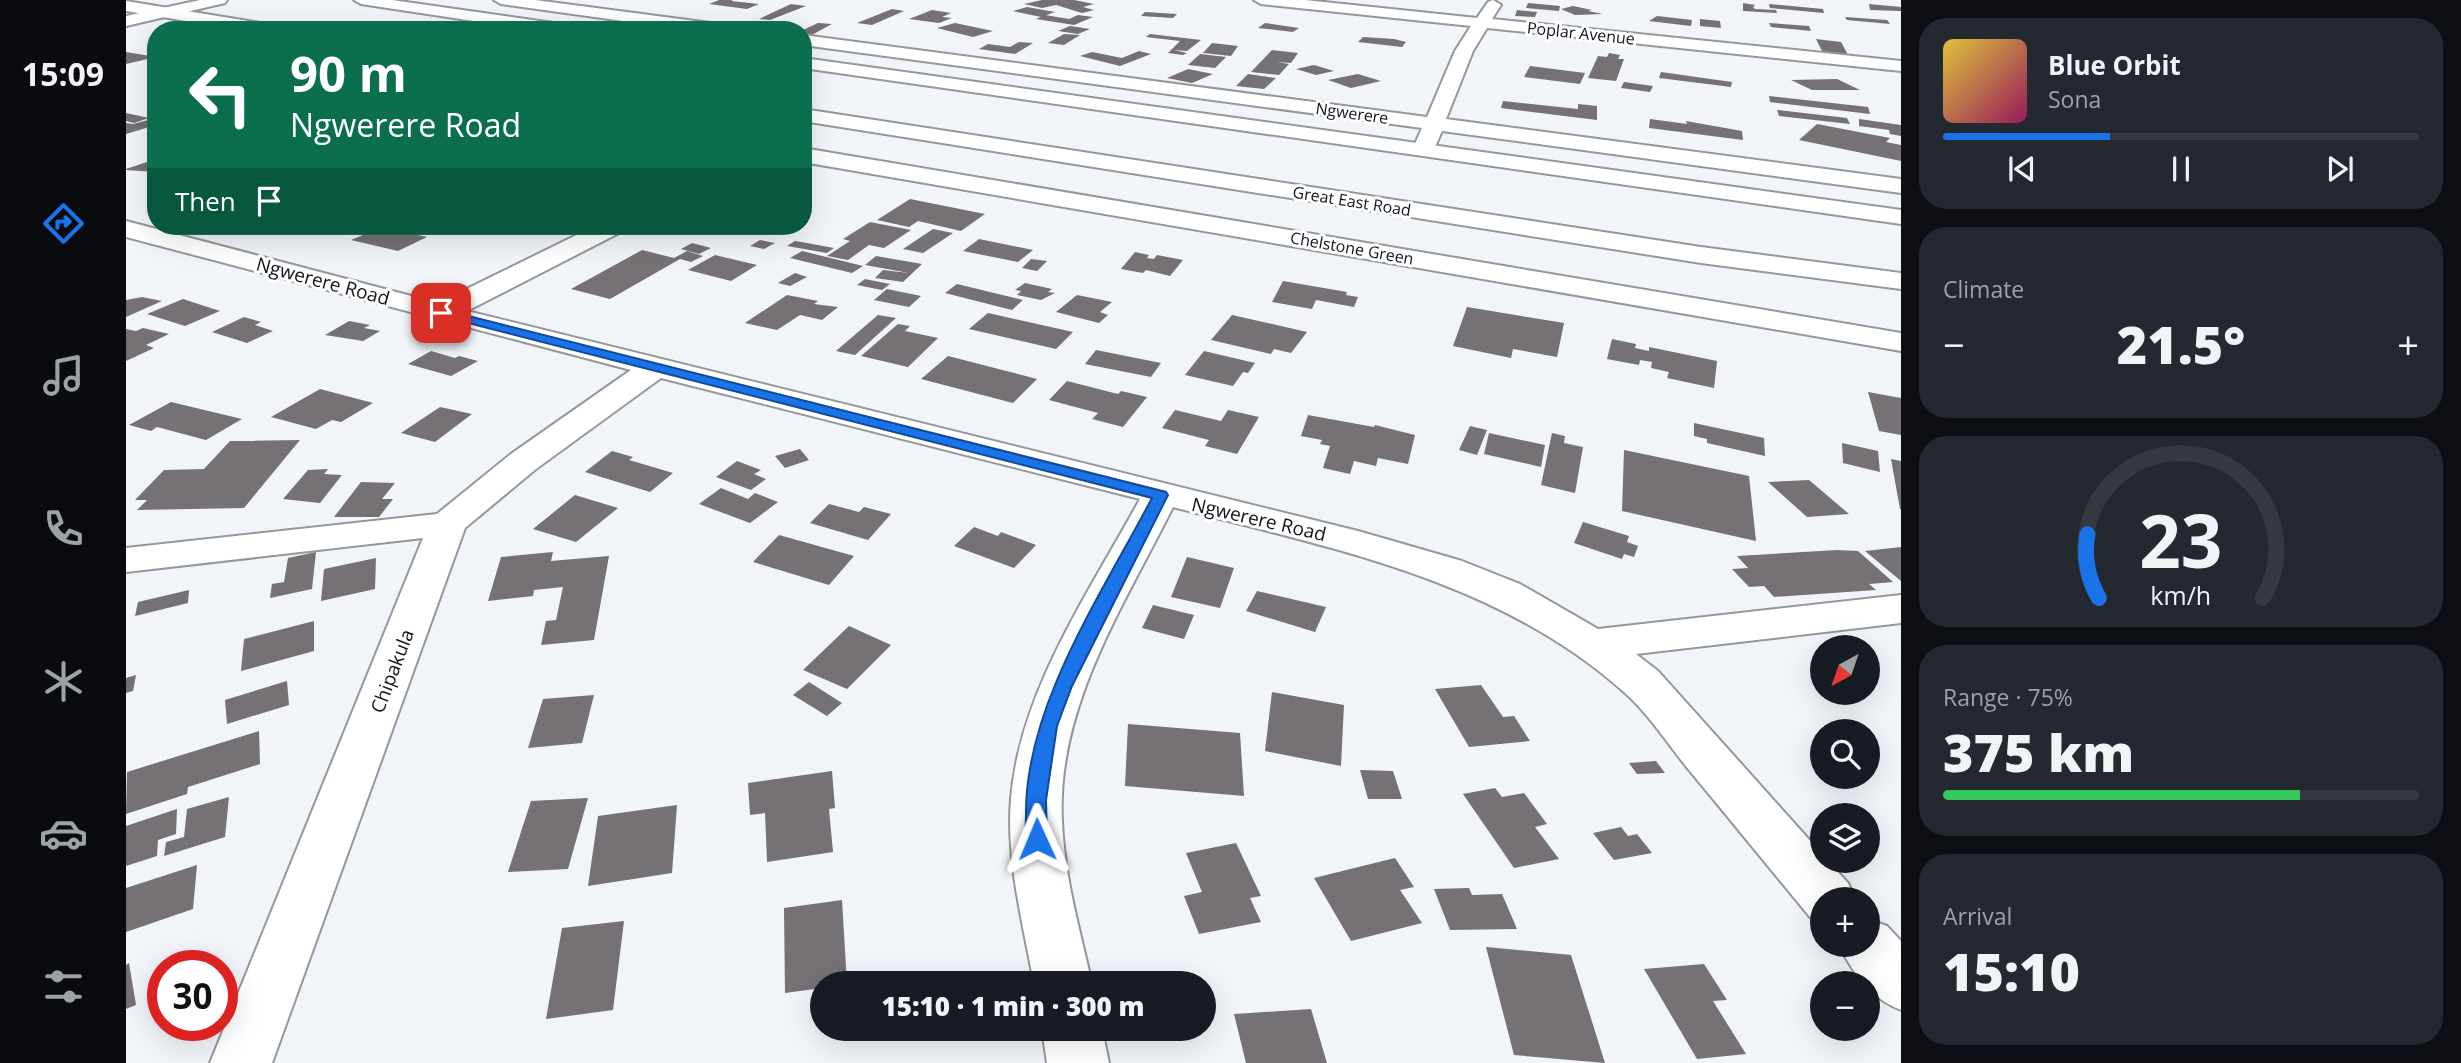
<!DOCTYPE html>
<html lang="en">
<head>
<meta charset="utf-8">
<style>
	body { margin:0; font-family:"Open Sans",sans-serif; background:#242831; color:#f1f3f6; height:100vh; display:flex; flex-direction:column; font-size:26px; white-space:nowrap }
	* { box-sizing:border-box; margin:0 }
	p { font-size:23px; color:#9ea1a6 }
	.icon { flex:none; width:38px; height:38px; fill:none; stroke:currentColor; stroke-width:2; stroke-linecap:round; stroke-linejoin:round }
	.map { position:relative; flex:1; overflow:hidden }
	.drawer { display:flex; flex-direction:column; gap:18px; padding:18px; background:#0d0f14; width:560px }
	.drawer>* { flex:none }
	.guide { position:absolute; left:21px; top:21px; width:665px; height:214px; border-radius:28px; box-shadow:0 7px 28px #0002; background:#0b6e4f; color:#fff; overflow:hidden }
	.needle { width:46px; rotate:220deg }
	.buttons { position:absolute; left:1684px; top:635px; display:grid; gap:14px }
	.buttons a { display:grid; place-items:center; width:70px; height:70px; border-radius:50%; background:#171b24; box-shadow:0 7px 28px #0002; font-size:35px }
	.speed { position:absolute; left:21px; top:950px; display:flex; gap:14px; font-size:35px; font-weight:700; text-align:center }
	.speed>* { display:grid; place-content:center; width:91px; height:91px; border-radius:50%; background:#171b24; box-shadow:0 7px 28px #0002; line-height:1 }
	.speed .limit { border:10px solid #d22; background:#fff; color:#111 }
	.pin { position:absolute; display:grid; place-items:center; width:60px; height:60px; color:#fff; margin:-30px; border-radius:14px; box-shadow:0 4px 10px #0006 }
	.me { position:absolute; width:77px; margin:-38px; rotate:359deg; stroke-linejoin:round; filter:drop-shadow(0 0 5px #0008) }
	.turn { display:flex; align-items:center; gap:24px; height:147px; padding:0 28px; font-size:32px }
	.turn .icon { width:91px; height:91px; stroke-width:2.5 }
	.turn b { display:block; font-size:49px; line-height:60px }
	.then { display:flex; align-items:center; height:66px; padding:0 28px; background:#0003; gap:14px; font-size:26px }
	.big { font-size:52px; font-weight:800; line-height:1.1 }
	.drawer .tile { flex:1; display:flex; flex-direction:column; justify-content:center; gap:10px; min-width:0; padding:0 24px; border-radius:28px; background:#242831 }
	.drawer .dial { align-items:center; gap:0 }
	.dial svg { height:182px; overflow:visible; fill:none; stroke:#363941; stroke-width:7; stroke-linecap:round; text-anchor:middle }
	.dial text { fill:#f1f3f6; stroke:none }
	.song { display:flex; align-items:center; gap:21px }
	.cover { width:84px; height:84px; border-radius:10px; background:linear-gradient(135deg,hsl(50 70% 55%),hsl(330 70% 35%)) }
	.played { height:7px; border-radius:4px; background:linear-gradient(90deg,#1a73e8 35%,#363941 35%) }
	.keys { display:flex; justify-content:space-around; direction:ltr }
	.heat { display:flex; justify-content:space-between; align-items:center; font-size:38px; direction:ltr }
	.charge { height:10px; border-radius:5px; background:linear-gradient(90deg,#34c759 75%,#363941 0) }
	.trip { position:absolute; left:684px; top:971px; width:406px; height:70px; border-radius:35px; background:#171b24; box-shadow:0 7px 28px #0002; font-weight:800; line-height:70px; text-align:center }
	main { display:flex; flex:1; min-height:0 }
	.dock { display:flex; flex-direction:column; width:126px; justify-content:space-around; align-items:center; background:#090b0e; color:#9ea1a6 }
	.dock .icon { width:49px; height:49px }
	.dock .active { color:#1a73e8 }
	.dock b { font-size:32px; color:#f1f3f6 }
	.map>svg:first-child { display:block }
	.building { fill:#757175 }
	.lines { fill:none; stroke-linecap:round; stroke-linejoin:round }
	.minor-casing { stroke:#94979c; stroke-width:4 }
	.major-casing { stroke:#94979c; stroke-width:4 }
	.minor { fill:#fff; fill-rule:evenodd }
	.major { fill:#fff; fill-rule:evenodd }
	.route { fill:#1a73e8; stroke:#114b97; stroke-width:2 }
	.labels { text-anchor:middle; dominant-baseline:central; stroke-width:6; stroke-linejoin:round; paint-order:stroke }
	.far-street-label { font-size:16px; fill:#131416; stroke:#fff }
	.street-label { font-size:19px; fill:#131416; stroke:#fff }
</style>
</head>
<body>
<main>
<nav class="dock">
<b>15:09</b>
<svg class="icon active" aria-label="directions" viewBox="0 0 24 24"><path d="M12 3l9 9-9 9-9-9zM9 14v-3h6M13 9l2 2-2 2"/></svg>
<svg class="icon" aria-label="music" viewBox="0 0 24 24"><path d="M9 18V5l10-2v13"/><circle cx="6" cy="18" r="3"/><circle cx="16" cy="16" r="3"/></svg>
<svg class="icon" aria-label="phone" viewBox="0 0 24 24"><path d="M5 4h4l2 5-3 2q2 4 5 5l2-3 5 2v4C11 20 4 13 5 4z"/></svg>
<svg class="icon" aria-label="climate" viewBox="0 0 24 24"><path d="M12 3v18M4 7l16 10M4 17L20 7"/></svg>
<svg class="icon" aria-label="car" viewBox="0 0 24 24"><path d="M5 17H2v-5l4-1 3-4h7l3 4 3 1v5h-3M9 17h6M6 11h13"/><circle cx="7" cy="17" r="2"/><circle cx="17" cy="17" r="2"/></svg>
<svg class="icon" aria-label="filters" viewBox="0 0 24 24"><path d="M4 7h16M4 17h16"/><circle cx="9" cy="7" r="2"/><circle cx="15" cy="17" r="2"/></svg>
</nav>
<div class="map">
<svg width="1775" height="1063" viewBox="0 0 1775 1063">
	<rect width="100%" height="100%" fill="#f1f4f9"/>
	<path class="building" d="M593 0H607L605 1 633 4 621 9 583 4Z
		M916 0H948L968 4 957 7 968 10 956 13 930 5 916 8 898 4Z
		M1402 3 1434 6 1433 11 1400 8Z
		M1617 3 1629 5 1627 7 1629 9 1650 10 1651 13 1617 11Z
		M665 4 680 6 644 20 633 19Z
		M1643 4 1697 9 1698 13 1644 8Z
		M1743 4 1775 7V11L1744 10Z
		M1447 6 1466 10 1462 11 1477 14 1449 15 1435 9Z
		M901 7 929 12 915 17 887 11Z
		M766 9 778 11 746 25 731 23Z
		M806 10 825 13 816 17 826 18 813 23 783 19Z
		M1391 10 1411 12 1409 17 1389 16Z
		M1019 12 1051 14 1047 18 1015 16Z
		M919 15 943 19 952 15 967 17 948 25 910 19Z
		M1531 16 1566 20 1565 26 1523 21Z
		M1719 17 1761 20 1764 24 1721 20Z
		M1574 19 1594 21 1595 28 1574 26Z
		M692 23 706 24 682 37H677V30Z
		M829 23 867 31 847 37 811 28Z
		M1139 23 1173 28 1167 32 1132 28Z
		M1643 23 1683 26 1685 31 1645 27Z
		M944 26 964 29 952 34 932 31Z
		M938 34 954 35 938 45 922 43Z
		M1024 34 1075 40 1061 51 1048 50 1061 53 1057 55 1042 53 1054 41 1020 37Z
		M1237 37 1268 39 1280 42 1276 47 1232 42Z
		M1690 39 1715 42 1722 55 1697 53Z
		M893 42 907 43 889 54 853 49 862 44 884 47Z
		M1086 43 1112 46 1105 56 1077 53Z
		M1146 50 1172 53 1165 63 1151 62 1163 64 1153 75 1125 72Z
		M1013 51 1025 54 994 66 954 56 966 52 996 58Z
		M0 52 30 57 0 64Z
		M1483 53 1494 55 1492 59H1498L1490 81 1462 78 1472 56 1481 57Z
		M1074 54 1100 57 1089 68 1062 65Z
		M1188 65 1208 71 1190 75 1170 69Z
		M1404 66 1459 73 1454 84 1398 77Z
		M1062 69 1087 74 1066 83 1041 78Z
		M1535 72 1606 82 1605 87 1533 78Z
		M1122 74 1150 78 1138 89 1110 86Z
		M1232 74 1255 81 1225 88 1202 80Z
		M1711 79 1734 90H1686L1665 80Z
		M1498 82 1527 86 1524 92 1495 88Z
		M1643 96 1742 107 1744 114 1644 102Z
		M1377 101 1452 109V104L1471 106V120L1375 108Z
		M1651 110 1721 118 1724 124 1653 116Z
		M0 113 23 118 8 123 0 121Z
		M1524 119 1561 124 1560 121 1616 131 1617 140 1523 128Z
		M1733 119 1775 125V136L1764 134 1763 130 1733 126Z
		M22 120 30 122V125L0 134V123L7 124Z
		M1691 124 1764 138 1760 142 1775 145V161L1673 140Z
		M30 159V172L0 170V169Z
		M784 199 859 214 835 231 792 221 783 227 751 220Z
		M744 222 785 230 758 248 743 245 722 260 701 256 724 241 717 239Z
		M188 226H226L211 232Z
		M256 227 301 237 272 251 225 240Z
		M807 229 827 233 797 253 777 249Z
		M853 239 907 250 892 262 837 251Z
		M634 240 649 243 638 249 624 246Z
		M669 241 681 243 708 248 701 253 661 246Z
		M566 243 585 248 573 254 555 249Z
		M516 250 548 258 561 251 577 256 565 262 554 259 484 299 445 289Z
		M676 251 737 266 726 273 664 258Z
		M1009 252 1023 255 1021 258 1028 259 1031 255 1057 260 1044 276 1020 270 1017 273 995 269Z
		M589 255 631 265 605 281 562 270Z
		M750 256 796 264 777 282 749 278 757 270 783 273 739 265Z
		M905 259 921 261 911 271 896 268Z
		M669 273 681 277 664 286 652 283Z
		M739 279 764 284 756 290 731 285Z
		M1157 281 1221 292 1220 295 1232 297 1228 307 1190 300 1186 309 1146 302Z
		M899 283 926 289 922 292 929 293 915 300 891 295 895 291 889 290Z
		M831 284 897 300 886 310 819 293Z
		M761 289 795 296 783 307 748 300Z
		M661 295 692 301 688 304 712 307 696 320 674 315 651 330 619 323Z
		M951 295 986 302 974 312 982 315 973 323 930 312Z
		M16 297 36 301 0 317V300Z
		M57 299 94 311 59 326 21 314Z
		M1341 307 1438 323 1431 357 1387 349 1385 358 1327 346Z
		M862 313 947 332 930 349 843 329Z
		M752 315 770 318 729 355 710 351Z
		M1106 315 1181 332 1165 353 1148 349 1145 354 1085 340Z
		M118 317 135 322 129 325 147 331 121 343 86 332Z
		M223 321 244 325 238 328 254 331 237 341 199 335Z
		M772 324 784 326 779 331 812 338 782 367 735 356Z
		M17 328 43 334 20 345 28 348 0 361V329L10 331Z
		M1486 339 1510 344 1509 348 1523 351V347L1591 361 1588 388 1541 378 1543 372 1525 368 1526 362 1514 360 1513 365 1481 359Z
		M970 350 1035 363 1025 377 959 364Z
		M305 351 329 358 333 356 352 361 325 376 282 364Z
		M1078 351 1129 363 1122 373 1117 372 1107 386 1059 375Z
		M822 356 911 379 887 403 795 379Z
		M941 381 992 394 995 391 1021 397 997 427 966 419 972 413 923 400Z
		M194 389 247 403 215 422 206 420 190 429 145 417Z
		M1742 392 1775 398V435L1753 431Z
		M45 402 116 419 80 440 31 427 25 431 3 425Z
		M314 407 346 414 309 442 275 433Z
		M1049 410 1095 421 1102 410 1133 417 1111 454 1079 446 1083 440 1036 428Z
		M1182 415 1248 427 1249 425 1289 435 1282 464 1252 458 1250 466 1228 461 1224 474 1197 468 1204 446 1194 444 1196 440 1175 436Z
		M1568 423 1638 438 1639 456 1581 443V439L1568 436Z
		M1344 426 1361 430 1351 455 1333 450Z
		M1363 433 1419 445 1415 467 1358 454Z
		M1426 433 1439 436 1438 443 1457 447 1449 493 1415 485Z
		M174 440 118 508 11 510 21 500H9L38 470 78 469 104 441Z
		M1716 443 1752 451 1754 472 1717 463Z
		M674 449 683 460 659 468 649 456Z
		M1498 450 1623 476 1630 541 1496 511Z
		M486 451 507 457 503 460 547 473 524 492 459 472Z
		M1765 459 1775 461V509H1774Z
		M611 461 635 470 628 474 640 479 625 490 590 477Z
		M202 469 198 474 216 475 194 503 157 499 182 470Z
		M1683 480 1723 514 1681 517 1642 482Z
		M235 482 269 483 256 499H267L253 517H208Z
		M595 488 622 499 629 493 652 502 624 523 573 504Z
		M449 495 492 508 450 542 407 529Z
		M703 504 733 512 738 507 765 514 742 540 684 523Z
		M1457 522 1503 536 1501 542 1512 546 1508 557 1498 554 1496 559 1448 543Z
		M848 527 872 536 875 532 910 545 888 568 828 546Z
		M653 535 728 556 703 585 627 562Z
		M1775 547V581L1739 551Z
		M1711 550 1732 551 1767 582 1743 584 1750 590 1648 597 1638 586 1623 587 1606 569 1622 568 1611 556Z
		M190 552 186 589 144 598 146 584 158 582 162 558Z
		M427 552 425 561 483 556 468 640 415 645 420 621 430 620 437 587 408 590 407 596 362 601 375 557Z
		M1061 557 1108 568 1094 608 1045 597Z
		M250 558 249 589 195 601 198 569Z
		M63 590 62 603 9 616 12 602Z
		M1131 591 1200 607 1189 632 1120 611Z
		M1027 605 1068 615 1058 639 1016 628Z
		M188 621V651L115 671 118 639Z
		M723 626 765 645 721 689 677 670Z
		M10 675 7 691 0 693V678Z
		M161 681 163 705 101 724 99 700Z
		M683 682 716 703 701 716 667 695Z
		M1355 685 1377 717 1388 716 1404 741 1343 747 1309 689Z
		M1146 692 1218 705 1215 766 1139 751Z
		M468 695 456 743 402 748 417 699Z
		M1002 724 1114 733 1118 796 999 786Z
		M133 731 134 764 62 787 61 794 0 814 1 772Z
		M1530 761 1539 773 1511 774 1503 763Z
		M1234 770 1267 771 1276 799H1242Z
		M706 771 709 808 703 809 707 852 641 862 639 813 624 815 622 783Z
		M1369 788 1376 797 1398 793 1421 824 1409 827 1433 859 1388 868 1337 794Z
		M103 797 99 837 38 856 40 842 58 837 61 809Z
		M462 798 442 869 382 872 405 801Z
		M551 805 546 873 462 886 472 816Z
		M51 809 50 834 32 840 31 856 0 866V826Z
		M1495 827 1502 836 1511 834 1526 853 1488 860 1467 833Z
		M1110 843 1135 896 1124 898 1135 922 1073 934 1058 896 1076 892 1060 853Z
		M1269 858 1288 887 1274 890 1296 923 1225 941 1188 878Z
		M71 865 67 909 0 932V888Z
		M1343 888 1346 895 1376 894 1391 929 1324 930 1308 889Z
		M716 900 721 984H696V988L659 993 658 908Z
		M498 921 487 1010 420 1019 436 928Z
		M1360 947 1445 955 1479 1063 1388 1055Z
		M3 963 10 1005 0 1009V965Z
		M1578 964 1601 1000 1587 1001 1620 1054 1571 1059 1518 969Z
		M1185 1009 1201 1063H1120L1108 1014Z"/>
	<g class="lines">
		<g class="minor-casing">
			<path id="minor" d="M74 0H101L99 3 0 26V16Z
				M368 0H409L600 25 608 30H562L375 4Z
				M1128 0H1179L1351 18 1362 2 1367 0 1375 5 1366 19 1775 61V71L1361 28 1347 51 1320 119 1775 179V193L1316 131 1307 151 1299 152 1288 146 1296 128 677 45V35L1301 117 1329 51 1345 26 1135 4Z
				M677 148 1775 333V351L677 162Z
				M0 221 312 303 469 226H500L497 231 341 311 1232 531 1336 561 1394 584 1472 629 1775 595V623L1510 654 1532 671 1696 854V861H1702L1722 883 1730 900H1696V921L1684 917C1642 866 1601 816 1559 765 1540 741 1521 712 1498 692 1373 580 1205 548 1047 507 998 605 930 708 936 821 938 876 954 930 966 984H908C897 923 880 861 885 799 894 690 963 593 1014 499L535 378 410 469 339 528 146 1063H84L297 538 0 572V548L311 514 385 454 505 370 0 237Z
				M1741 919 1761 926 1775 941V1010C1746 999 1727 974 1713 945H1741Z
				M916 1029H976L983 1063H921Z"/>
		</g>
		<g class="major-casing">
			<path id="major" d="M228 0H266L442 25 450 30H407L235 4Z
				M0 1 146 25 154 30H115L0 11Z
				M677 58 1775 210V224L677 68Z
				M677 109 1575 247 1775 273V289L1575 263 677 121Z"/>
		</g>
		<use href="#minor" class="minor"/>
		<use href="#major" class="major"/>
	</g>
	<path class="route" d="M315 309 1040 492 1042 495 946 686 931 726 920 800 921 839 918 846 911 848 903 846C898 836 900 825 900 814 899 706 977 592 1026 498L311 315V310Z"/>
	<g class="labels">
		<g class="far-street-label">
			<text transform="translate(1455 33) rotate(6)">Poplar Avenue</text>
			<text transform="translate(1226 113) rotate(8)">Ngwerere</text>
			<text transform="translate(1226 201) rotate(9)">Great East Road</text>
			<text transform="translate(1226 248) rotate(10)">Chelstone Green</text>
		</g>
		<g class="street-label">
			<text transform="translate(197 281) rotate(15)">Ngwerere Road</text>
			<text transform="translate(1133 519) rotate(13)">Ngwerere Road</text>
			<text transform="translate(266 671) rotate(-69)">Chipakula</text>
		</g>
	</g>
</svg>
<div class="buttons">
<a><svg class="needle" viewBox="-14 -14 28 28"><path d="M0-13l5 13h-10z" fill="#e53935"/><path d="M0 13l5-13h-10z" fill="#9ea1a6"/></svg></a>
<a><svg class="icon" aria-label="search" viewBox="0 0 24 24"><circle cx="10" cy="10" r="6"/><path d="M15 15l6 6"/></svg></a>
<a><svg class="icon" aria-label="layers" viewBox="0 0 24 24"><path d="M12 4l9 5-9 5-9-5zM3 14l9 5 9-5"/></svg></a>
<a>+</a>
<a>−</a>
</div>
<div class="speed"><div class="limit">30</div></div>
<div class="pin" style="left:315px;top:313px;background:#d93025"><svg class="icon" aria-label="arrive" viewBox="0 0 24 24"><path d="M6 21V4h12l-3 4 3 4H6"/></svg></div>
<svg class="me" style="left:911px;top:839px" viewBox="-20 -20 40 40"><path d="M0-17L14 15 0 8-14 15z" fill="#1a73e8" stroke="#fff" stroke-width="4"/></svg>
<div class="trip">15:10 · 1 min · 300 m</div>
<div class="guide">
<div class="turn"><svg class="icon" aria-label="left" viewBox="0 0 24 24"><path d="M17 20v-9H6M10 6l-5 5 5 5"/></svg><div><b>90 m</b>Ngwerere Road</div></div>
<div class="then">Then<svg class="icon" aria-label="arrive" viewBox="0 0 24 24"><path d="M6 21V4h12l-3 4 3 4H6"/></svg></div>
</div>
</div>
<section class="drawer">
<div class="tile">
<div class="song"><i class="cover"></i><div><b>Blue Orbit</b><p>Sona</p></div></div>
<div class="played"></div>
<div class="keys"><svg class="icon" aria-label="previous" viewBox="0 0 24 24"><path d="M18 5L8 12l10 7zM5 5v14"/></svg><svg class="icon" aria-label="pause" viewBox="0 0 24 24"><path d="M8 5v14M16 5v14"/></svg><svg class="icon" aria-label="next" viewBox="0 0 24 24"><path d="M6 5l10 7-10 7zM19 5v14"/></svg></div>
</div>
<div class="tile"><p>Climate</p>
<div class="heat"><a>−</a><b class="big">21.5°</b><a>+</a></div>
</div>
<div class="tile dial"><svg viewBox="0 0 100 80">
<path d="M14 69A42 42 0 1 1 86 69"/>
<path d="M14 69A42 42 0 0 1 9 41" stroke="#1a73e8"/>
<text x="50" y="56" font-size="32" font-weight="700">23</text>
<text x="50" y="72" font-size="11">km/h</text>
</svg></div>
<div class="tile"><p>Range · 75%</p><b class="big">375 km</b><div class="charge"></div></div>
<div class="tile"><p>Arrival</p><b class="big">15:10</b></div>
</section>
</main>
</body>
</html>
